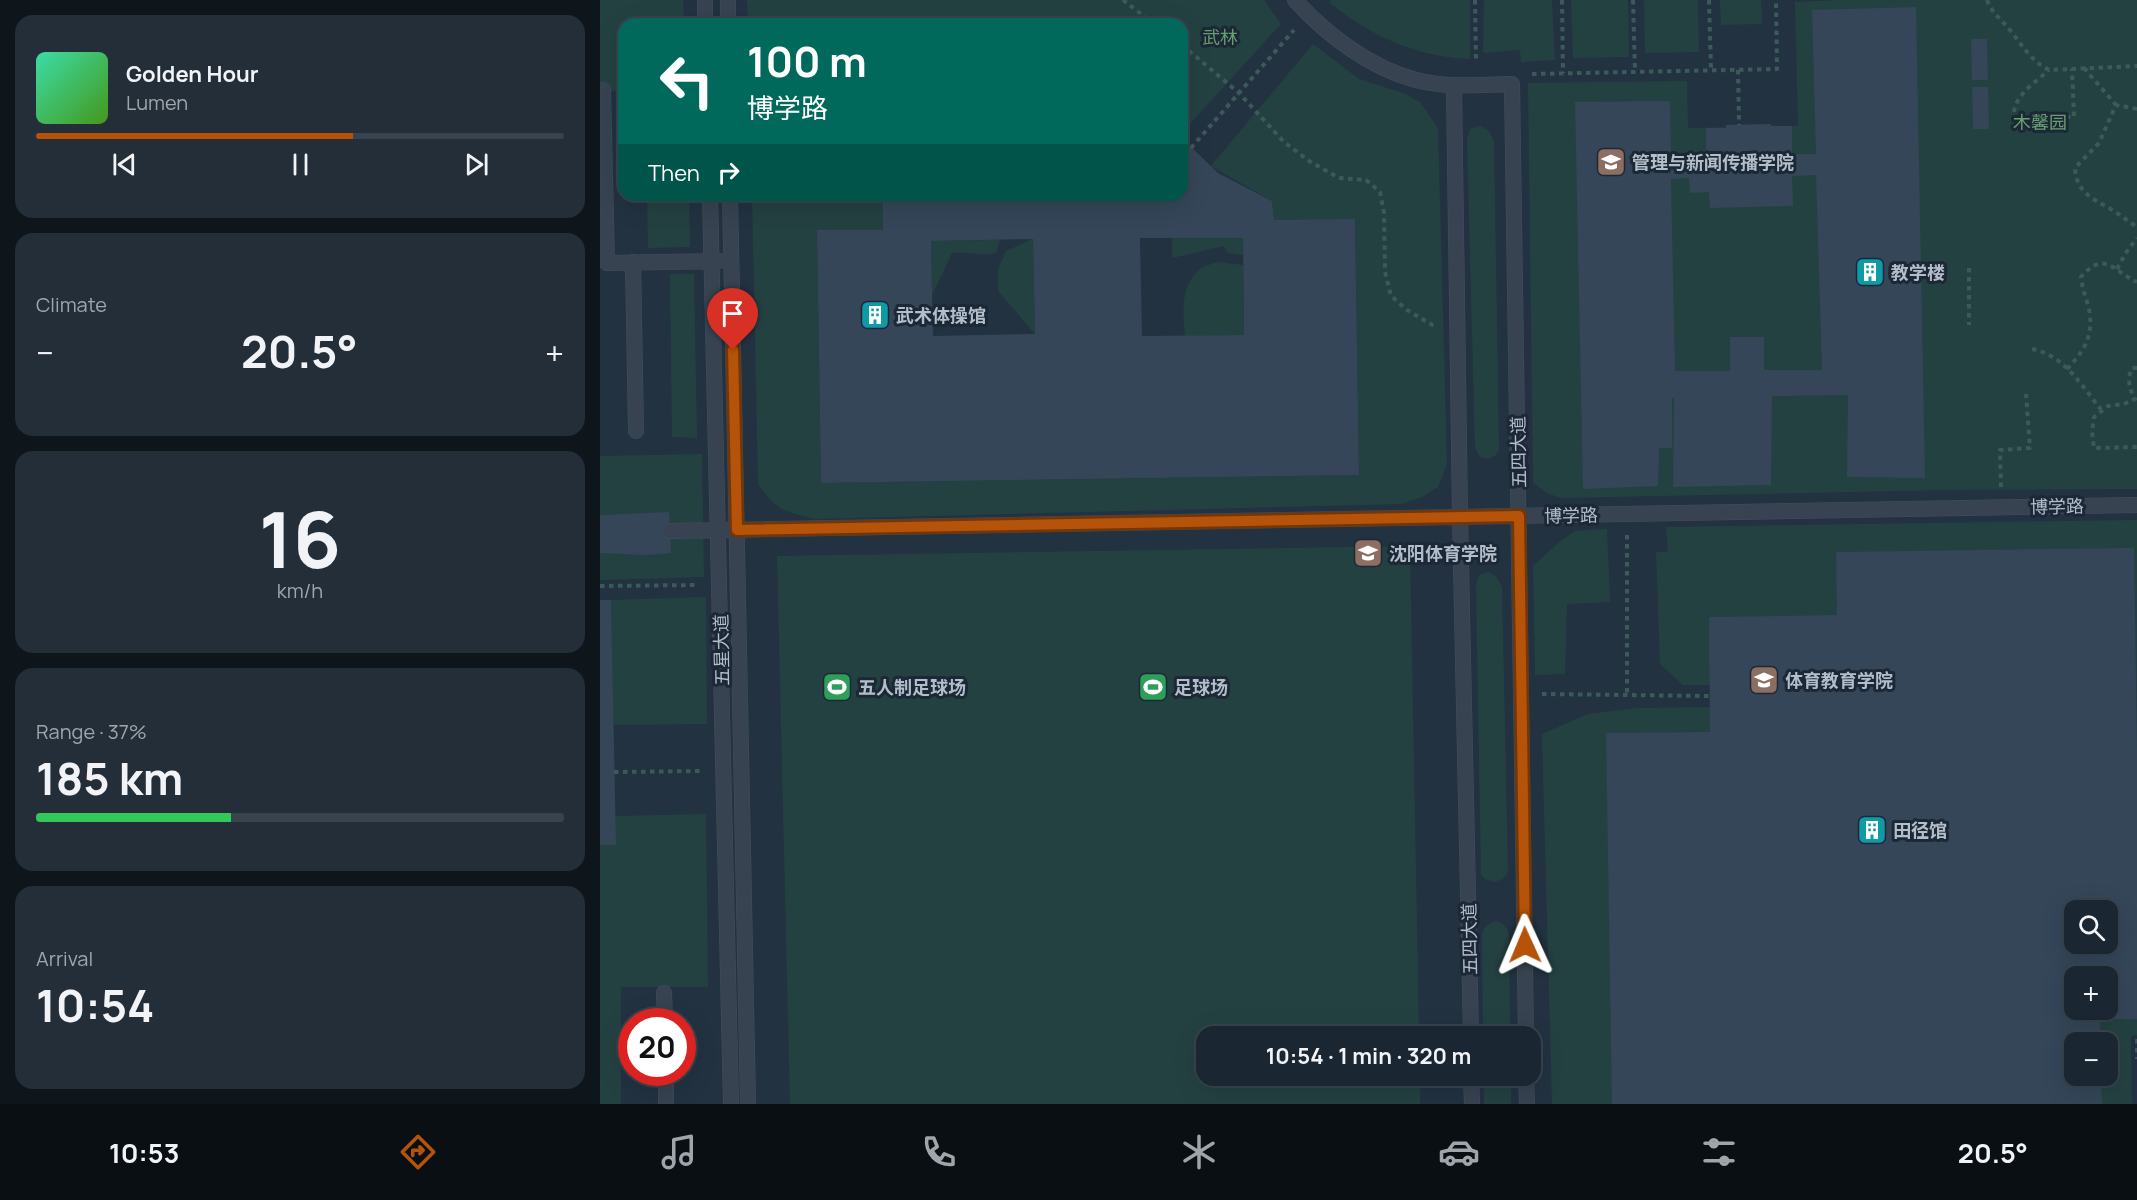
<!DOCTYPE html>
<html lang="en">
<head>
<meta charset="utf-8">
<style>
	body { margin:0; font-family:Manrope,"Noto Sans SC",sans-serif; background:#232e39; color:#f1f3f6; height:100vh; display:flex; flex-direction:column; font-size:22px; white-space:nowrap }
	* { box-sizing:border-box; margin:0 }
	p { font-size:20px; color:#9fa5ab }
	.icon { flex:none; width:33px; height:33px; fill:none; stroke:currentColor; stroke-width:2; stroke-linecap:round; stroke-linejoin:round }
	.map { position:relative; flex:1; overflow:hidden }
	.side { display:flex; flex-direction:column; gap:15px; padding:15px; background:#0e151b; width:600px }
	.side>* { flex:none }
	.hud { position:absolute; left:18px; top:18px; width:570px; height:183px; border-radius:18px; box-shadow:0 6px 24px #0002,0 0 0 2px #38434d; background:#00695c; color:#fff; overflow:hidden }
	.buttons { position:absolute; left:1464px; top:900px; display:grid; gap:12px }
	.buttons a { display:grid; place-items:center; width:54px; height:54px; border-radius:12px; background:#1a2631; box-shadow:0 6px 24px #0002,0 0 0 2px #38434d; font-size:30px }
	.speed { position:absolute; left:18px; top:1008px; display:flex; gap:12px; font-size:30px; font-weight:700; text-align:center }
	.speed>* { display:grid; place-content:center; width:78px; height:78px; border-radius:50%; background:#1a2631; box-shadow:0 6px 24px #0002,0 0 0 2px #38434d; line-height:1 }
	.speed .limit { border:9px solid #d22; background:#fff; color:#111 }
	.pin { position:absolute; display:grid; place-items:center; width:51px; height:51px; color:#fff; margin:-62px -26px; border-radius:50% 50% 50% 0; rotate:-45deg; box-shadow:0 0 6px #0007 }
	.pin .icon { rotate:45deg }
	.me { position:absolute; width:66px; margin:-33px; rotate:359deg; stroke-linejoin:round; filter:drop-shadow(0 0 4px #0008) }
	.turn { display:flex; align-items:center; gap:21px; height:126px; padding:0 30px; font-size:27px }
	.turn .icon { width:78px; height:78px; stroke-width:2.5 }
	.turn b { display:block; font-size:42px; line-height:51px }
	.then { display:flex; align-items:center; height:57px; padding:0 30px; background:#0003; gap:12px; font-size:22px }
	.big { font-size:45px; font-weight:700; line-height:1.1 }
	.side .widget { flex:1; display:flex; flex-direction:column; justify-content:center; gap:9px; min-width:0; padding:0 21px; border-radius:18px; background:#232e39 }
	.side .dial { align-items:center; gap:0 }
	.dial b { font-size:78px; line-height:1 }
	.song { display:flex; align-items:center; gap:18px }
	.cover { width:72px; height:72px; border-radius:9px; background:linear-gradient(135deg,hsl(160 70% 55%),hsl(100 70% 35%)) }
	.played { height:6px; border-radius:3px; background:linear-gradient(90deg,#b45309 60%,#38434d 60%) }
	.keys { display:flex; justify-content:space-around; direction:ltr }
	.heat { display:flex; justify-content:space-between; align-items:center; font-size:33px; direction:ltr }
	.charge { height:9px; border-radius:4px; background:linear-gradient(90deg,#34c759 37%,#38434d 0) }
	.trip { position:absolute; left:596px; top:1026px; width:345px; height:60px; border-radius:18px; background:#1a2631; box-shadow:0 6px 24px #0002,0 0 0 2px #38434d; font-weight:700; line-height:60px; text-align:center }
	.tab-bar { display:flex; height:96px; justify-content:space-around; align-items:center; background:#0a0f14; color:#9fa5ab }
	.tab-bar .icon { width:42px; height:42px }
	.tab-bar .active { color:#b45309 }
	.tab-bar b { font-size:27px; color:#f1f3f6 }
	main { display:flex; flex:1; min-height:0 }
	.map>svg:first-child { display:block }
	.green { fill:#244142; fill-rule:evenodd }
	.building { fill:#344658; fill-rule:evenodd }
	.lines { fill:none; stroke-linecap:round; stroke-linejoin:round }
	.lane-casing { stroke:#434f5d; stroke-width:16 }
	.path { stroke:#3d5a5a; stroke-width:4; stroke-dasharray:4.5 4.5; stroke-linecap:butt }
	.lane { stroke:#374351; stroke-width:15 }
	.route-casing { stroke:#753606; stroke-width:15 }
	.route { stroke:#b45309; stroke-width:10 }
	.labels { text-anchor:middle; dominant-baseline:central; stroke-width:6; stroke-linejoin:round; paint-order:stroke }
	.park-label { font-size:18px; fill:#689f70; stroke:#1c2836 }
	.poi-label { font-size:18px; font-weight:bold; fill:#b3becb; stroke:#1c2836; text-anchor:start }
	.street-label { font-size:18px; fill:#b3becb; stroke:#1c2836 }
</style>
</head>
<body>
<main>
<section class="side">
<div class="widget">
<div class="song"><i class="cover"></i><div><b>Golden Hour</b><p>Lumen</p></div></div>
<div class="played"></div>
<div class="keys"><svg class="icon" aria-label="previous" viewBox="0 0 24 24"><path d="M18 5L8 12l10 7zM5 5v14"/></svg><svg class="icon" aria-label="pause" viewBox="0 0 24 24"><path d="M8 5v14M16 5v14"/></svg><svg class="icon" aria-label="next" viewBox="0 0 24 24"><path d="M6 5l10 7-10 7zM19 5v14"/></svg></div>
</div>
<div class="widget"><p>Climate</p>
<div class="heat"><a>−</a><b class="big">20.5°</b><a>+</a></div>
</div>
<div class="widget dial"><b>16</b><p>km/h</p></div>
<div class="widget"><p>Range · 37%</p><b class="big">185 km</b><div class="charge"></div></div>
<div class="widget"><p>Arrival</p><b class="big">10:54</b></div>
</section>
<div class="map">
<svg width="1537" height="1104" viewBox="0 0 1537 1104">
	<rect width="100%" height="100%" fill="#223241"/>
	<path class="green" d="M0 0H83L84 24H24V91L0 92Z
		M147 0H664L681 24 588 126 582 120V24H148Z
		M731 0H870V59C817 57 770 36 729 2Z
		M884 0H952L955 60 921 62 920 50 883 53Z
		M971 0H1028L1029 57 973 58Z
		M1044 0H1098L1099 52 1045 53Z
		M1120 0H1161L1162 24 1121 25Z
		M1238 0H1537V489L1346 490 961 498 947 493 933 483 928 83 1087 81 1088 128 1198 126 1195 2Z
		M713 44 759 79 803 93 820 102 838 128 847 464 838 487 822 497 801 504 215 519C184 511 177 511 158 484L152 195H283V230L217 231 221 483 759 475 755 220H674L672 201 611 166Z
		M880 126 888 130 894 141 899 450 895 456 888 459 880 457 875 448 867 139 870 129Z
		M47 195H89L90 247 48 248Z
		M572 238H643V255L628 253 624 246 572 258Z
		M433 239 435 334 398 291V269L406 251Z
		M400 240 396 253C381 257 367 251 352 253L332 295 331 241Z
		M617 262 643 265 644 335 585 336C583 313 580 285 600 269 604 266 612 264 617 262Z
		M70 274H94L97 438 72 437Z
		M102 454 104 577 0 580V456Z
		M1537 520V1035L1531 1036 1532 1104H952L942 734 988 714 1037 708 1110 707V685H1083L1060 664 1056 552H1068L1066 527ZM1474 910H1508V944H1474ZM1474 976H1508V1010H1474ZM1474 1042H1508V1076H1474Z
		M1007 529 1010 602 967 604 965 674 935 675 933 566 958 543 975 531Z
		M810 546 819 1036H606V1076H820V1104H190L177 556Z
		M888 572 896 576 902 587 908 872 903 879 894 882 885 879 881 874 876 585 879 575Z
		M106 597 107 724 13 725 11 600Z
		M106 814 108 987H21V1104H0V845L14 816Z
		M896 921C904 923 907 927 909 935L910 1036H883L882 934C885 927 887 923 896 921Z
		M884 1076H911V1104H884Z"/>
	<path class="building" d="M1316 7 1325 478 1247 477 1248 395 1172 396 1171 485 1073 487 1074 398H1072V448H1059L1058 486 983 489 975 102 1070 101 1071 154 1106 152V128H1126V125L1171 124V126H1192V154H1216L1212 10ZM1216 175 1222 370H1164V337H1130V371H1075L1071 179 1089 178 1090 193 1109 192 1110 208 1193 206 1192 176Z
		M1371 39H1387L1388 80H1372Z
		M1372 87H1388L1389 129H1373Z
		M582 138 618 173 672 201 674 220 755 219 759 475 221 483 217 230H283V195H582ZM540 238H643L644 335 542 336ZM433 239 435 334 333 336 331 241Z
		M69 512 71 553 46 555 0 553V515Z
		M1534 548 1537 749V1019H1500V1042H1474V1076H1501L1502 1104H1012L1006 733 1110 732 1109 617 1237 615 1236 552ZM1474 910H1508V944H1474ZM1474 976H1508V1010H1474Z
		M0 600H11L16 845H0Z"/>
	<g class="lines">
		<g class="lane-casing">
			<path id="lane" d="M105 0V24
				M128 0V24
				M695 0C727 35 770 68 816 80 848 88 881 85 912 84L926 1036
				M854 86 860 517 871 1036
				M3 90 7 263 119 261
				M110 195 131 1104
				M130 195 148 1104
				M33 262 36 431
				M70 531 1537 505
				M64 993 65 1022
				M66 1072V1104
				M871 1076 872 1104
				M926 1076 927 1104"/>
		</g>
		<path class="path" d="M523 0 554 24
			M875 0 876 62
			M962 0 963 73
			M1033 0 1035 72
			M1109 0 1111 70
			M1387 0C1392 13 1401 19 1410 30 1422 45 1431 61 1449 70L1537 66
			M582 45 639 93 684 142 709 161 739 178 766 180 780 192 784 213 785 272 791 296 807 310 834 326
			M1484 68 1516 105
			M1138 70 1139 125
			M932 74 1177 69 1176 0
			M1537 109 1516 105 1499 143 1475 168C1476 191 1491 198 1509 208 1519 214 1528 221 1537 227
			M1414 112C1416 94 1437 81 1449 70
			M1448 117H1474L1472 69
			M591 148 694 30
			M1369 268V325
			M1517 269 1525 254 1537 238
			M1432 349C1464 355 1483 387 1502 411
			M1537 368H1532C1527 379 1529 388 1535 399L1524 404 1508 406 1494 417 1492 432 1494 448 1537 447
			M1467 369C1486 349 1495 333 1488 305 1485 295 1482 287 1481 277 1505 249 1514 272 1537 282
			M1401 487 1400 450 1430 448 1426 394
			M1027 535V695
			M0 586 98 585
			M942 694 1109 696
			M14 772 102 771
			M1537 1039V1059"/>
		<use href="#lane" class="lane"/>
	</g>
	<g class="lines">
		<g class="route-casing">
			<path id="route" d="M133 350 137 530 919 516 925 945"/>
		</g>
		<use href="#route" class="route"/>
	</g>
	<defs>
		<g id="university-square" transform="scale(1.5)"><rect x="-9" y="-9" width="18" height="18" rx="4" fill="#8d6e63" stroke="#1c2836"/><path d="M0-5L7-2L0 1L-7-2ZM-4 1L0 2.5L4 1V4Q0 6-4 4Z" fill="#fff"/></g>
		<g id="building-square" transform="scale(1.5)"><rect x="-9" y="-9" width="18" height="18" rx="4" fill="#0f9aa8" stroke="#1c2836"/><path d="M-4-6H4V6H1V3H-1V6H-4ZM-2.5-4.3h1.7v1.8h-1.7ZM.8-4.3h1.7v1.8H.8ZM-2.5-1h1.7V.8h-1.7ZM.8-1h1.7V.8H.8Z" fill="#fff"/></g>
		<g id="stadium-square" transform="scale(1.5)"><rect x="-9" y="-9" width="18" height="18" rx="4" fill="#2e9e5b" stroke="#1c2836"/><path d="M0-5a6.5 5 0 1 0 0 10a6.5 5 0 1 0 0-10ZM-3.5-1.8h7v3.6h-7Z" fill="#fff"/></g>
	</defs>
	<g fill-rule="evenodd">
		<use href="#university-square" x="1011" y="162"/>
		<use href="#building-square" x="1270" y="272"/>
		<use href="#building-square" x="275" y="315"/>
		<use href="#university-square" x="768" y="553"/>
		<use href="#university-square" x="1164" y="680"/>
		<use href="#stadium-square" x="237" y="687"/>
		<use href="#stadium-square" x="553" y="687"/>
		<use href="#building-square" x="1272" y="830"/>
	</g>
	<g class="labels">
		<g class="park-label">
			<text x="620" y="37">武林</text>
			<text x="1440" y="122">木馨园</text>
		</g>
		<g class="poi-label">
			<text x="1032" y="162">管理与新闻传播学院</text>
			<text x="1291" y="272">教学楼</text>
			<text x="296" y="315">武术体操馆</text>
			<text x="789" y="553">沈阳体育学院</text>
			<text x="1185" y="680">体育教育学院</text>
			<text x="258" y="687">五人制足球场</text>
			<text x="574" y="687">足球场</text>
			<text x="1293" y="830">田径馆</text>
		</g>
		<g class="street-label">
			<text transform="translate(918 452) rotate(-91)">五四大道</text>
			<text transform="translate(1457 506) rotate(-1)">博学路</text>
			<text transform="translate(971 515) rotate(-1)">博学路</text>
			<text transform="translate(121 650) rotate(-91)">五星大道</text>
			<text transform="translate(869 939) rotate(-91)">五四大道</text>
		</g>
	</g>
</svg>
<div class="buttons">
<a><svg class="icon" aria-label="search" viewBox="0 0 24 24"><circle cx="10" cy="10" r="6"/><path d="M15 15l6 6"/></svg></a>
<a>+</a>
<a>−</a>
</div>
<div class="speed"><div class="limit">20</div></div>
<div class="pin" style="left:133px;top:350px;background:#d93025"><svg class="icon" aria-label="arrive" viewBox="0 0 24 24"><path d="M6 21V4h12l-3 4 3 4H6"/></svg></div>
<svg class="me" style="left:925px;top:945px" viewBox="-20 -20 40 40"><path d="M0-17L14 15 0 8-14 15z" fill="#b45309" stroke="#fff" stroke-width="4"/></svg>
<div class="trip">10:54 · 1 min · 320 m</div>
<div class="hud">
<div class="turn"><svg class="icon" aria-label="left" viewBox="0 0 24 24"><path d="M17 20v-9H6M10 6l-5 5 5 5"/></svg><div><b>100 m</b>博学路</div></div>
<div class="then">Then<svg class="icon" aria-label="right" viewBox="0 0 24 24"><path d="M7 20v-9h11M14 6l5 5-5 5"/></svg></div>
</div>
</div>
</main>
<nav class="tab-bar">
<b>10:53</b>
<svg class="icon active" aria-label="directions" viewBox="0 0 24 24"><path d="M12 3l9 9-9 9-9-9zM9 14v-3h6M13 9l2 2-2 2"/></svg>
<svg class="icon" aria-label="music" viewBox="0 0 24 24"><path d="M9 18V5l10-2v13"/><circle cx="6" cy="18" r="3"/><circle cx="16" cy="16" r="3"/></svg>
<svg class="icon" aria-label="phone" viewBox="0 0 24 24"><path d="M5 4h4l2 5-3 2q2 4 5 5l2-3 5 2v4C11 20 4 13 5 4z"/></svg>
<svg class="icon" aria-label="climate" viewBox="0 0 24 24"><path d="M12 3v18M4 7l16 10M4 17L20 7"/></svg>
<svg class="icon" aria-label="car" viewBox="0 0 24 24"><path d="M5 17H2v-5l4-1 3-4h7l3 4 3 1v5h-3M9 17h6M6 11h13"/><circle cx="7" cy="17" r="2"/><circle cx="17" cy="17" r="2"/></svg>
<svg class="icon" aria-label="filters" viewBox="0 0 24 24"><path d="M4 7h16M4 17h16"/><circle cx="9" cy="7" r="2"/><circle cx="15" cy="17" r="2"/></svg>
<b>20.5°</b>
</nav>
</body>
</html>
